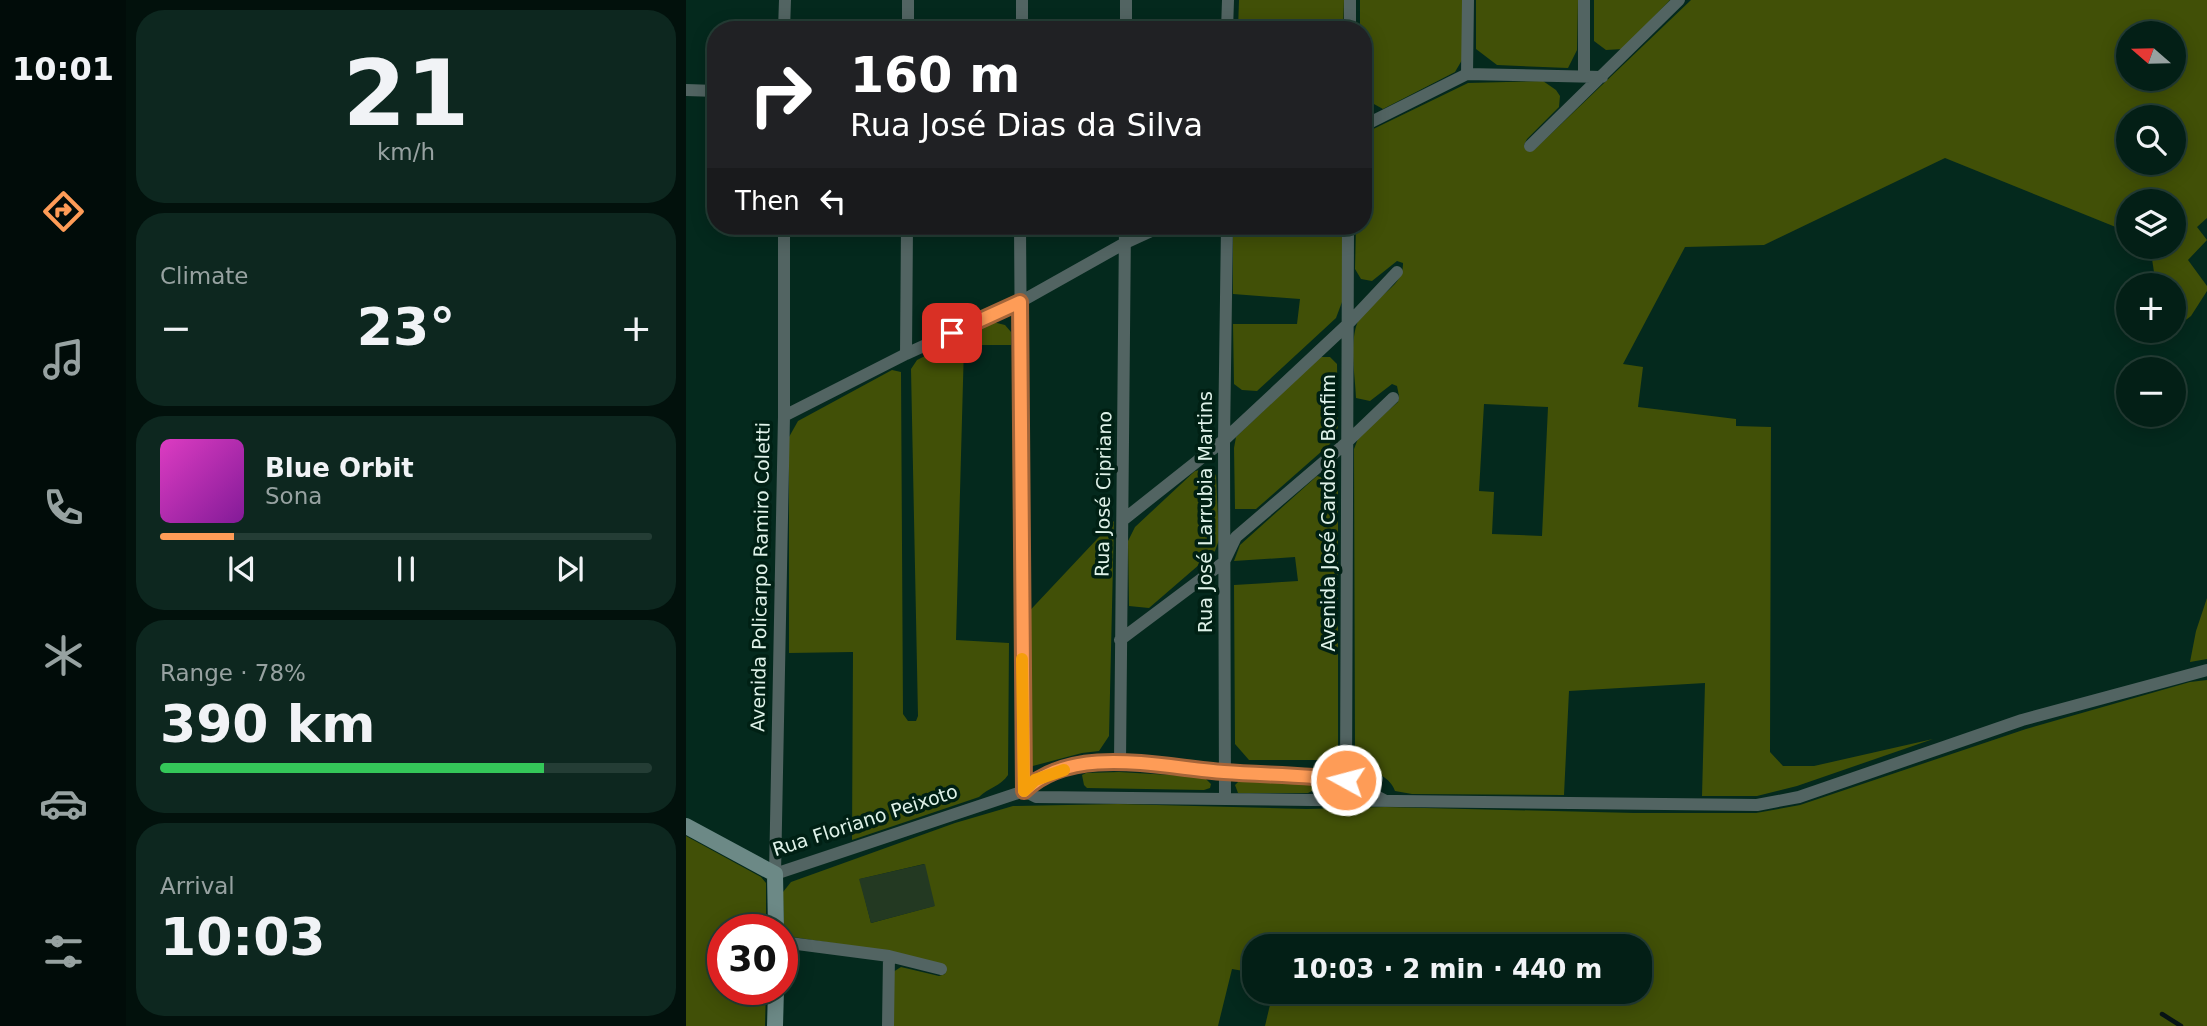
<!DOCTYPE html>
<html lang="en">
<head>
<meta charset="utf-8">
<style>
	body { margin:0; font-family:"DejaVu Sans",sans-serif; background:#0d271f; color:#f1f3f6; height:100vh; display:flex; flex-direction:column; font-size:26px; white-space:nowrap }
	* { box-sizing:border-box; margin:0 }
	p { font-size:23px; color:#97a2a1 }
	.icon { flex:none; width:38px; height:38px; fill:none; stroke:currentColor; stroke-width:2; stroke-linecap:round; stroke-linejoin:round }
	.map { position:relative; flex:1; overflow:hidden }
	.details { display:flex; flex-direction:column; gap:10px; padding:10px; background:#02110c; width:560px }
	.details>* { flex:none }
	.banner { position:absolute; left:21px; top:21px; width:665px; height:214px; border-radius:28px; box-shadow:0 4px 18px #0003,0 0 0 2px #243d35; background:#202124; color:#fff; overflow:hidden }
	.needle { width:46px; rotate:290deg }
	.tools { position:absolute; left:1430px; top:21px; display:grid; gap:14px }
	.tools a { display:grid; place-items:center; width:70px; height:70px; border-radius:50%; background:#031f16; box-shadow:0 4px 18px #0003,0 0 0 2px #243d35; font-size:35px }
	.speed { position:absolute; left:21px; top:914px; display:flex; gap:14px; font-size:35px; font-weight:700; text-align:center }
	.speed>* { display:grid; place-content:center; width:91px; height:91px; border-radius:50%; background:#031f16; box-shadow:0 4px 18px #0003,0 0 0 2px #243d35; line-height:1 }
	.speed .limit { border:10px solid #d22; background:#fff; color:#111 }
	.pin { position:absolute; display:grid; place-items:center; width:60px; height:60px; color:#fff; margin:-30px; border-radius:14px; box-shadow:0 4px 10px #0006 }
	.me { position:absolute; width:77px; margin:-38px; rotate:277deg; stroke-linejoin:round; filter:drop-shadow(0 0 5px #0008) }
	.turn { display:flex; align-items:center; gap:24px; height:147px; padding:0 28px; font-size:32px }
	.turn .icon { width:91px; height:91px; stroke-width:2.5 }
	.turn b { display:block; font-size:49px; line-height:60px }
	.then { display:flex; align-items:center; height:66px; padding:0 28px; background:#0003; gap:14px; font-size:26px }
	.big { font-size:52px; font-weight:600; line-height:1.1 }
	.details .tile { flex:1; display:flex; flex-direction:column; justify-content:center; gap:10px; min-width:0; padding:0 24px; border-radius:28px; background:#0d271f }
	.details .dial { align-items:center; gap:0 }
	.dial b { font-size:91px; line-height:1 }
	.song { display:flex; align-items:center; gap:21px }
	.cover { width:84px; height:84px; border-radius:10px; background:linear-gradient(135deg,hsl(310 70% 55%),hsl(290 70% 35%)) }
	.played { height:7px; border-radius:4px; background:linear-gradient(90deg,#fe9c57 15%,#243d35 15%) }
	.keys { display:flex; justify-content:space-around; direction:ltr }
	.heat { display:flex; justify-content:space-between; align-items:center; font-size:38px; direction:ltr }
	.charge { height:10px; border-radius:5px; background:linear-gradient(90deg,#34c759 78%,#243d35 0) }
	.trip { position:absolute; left:556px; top:934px; width:410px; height:70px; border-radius:28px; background:#031f16; box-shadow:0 4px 18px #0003,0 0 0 2px #243d35; font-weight:600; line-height:70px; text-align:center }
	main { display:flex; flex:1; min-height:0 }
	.tabs { display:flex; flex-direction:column; width:126px; justify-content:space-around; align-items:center; background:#010c09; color:#97a2a1 }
	.tabs .icon { width:49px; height:49px }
	.tabs .selected { color:#fe9c57 }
	.tabs b { font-size:32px; color:#f1f3f6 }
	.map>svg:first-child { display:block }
	.green { fill:#415007; fill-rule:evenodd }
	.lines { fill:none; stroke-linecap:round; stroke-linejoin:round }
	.stream { stroke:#061315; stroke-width:4.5 }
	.building { fill:#233922 }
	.street { stroke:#526462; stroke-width:12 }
	.secondary { stroke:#6c8986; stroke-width:16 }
	.route-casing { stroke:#a56539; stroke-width:18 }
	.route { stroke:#fe9c57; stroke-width:12 }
	.slow { stroke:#f59e0b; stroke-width:12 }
	.labels { text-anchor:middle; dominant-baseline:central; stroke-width:7; stroke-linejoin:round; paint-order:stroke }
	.street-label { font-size:19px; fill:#dff2e9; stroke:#002014 }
</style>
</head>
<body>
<main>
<nav class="tabs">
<b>10:01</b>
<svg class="icon selected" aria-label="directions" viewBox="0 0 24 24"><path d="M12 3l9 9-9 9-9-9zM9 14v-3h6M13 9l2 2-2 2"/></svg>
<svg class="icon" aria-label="music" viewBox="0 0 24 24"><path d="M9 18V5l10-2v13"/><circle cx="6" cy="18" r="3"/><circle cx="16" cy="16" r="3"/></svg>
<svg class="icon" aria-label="phone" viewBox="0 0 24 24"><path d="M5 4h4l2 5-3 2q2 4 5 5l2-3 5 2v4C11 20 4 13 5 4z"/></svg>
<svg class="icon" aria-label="climate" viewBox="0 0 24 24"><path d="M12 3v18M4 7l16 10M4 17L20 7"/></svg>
<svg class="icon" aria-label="car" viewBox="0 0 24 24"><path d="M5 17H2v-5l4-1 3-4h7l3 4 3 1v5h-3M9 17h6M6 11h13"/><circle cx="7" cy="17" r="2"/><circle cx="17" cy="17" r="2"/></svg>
<svg class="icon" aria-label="filters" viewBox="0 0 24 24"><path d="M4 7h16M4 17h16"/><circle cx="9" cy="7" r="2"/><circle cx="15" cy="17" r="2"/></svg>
</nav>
<section class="details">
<div class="tile dial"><b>21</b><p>km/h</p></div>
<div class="tile"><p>Climate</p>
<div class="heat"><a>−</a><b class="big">23°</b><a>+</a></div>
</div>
<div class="tile">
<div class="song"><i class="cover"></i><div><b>Blue Orbit</b><p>Sona</p></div></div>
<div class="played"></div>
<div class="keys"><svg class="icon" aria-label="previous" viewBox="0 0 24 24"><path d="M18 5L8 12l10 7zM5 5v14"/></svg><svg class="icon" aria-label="pause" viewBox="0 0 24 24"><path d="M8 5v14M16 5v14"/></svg><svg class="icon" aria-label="next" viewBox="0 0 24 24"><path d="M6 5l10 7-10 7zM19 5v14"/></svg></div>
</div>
<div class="tile"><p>Range · 78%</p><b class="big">390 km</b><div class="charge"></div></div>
<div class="tile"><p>Arrival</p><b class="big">10:03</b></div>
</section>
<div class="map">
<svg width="1521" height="1026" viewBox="0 0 1521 1026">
	<rect width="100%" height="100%" fill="#04291d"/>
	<path class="green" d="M553 0H658L657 30H552Z
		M674 0H776V60L769 72 697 109 677 98V30H674Z
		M790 0H892L891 50 882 68 811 65 790 49Z
		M908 0H984L937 49 920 50 908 41Z
		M1005 0H1521V218L1511 227 1521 240 1502 260 1521 286V291L1505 316 1488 329V285H1470L1466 259 1461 247H1488V201H1442V232L1259 158 1078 245 999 247 937 364 957 367 952 407 1050 419V426L1085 427 1084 752 1097 766H1128L1247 739 1111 786 1071 796H1016L1019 683 883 691 878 795 726 794 709 791C701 769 676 775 669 752L668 449 673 436 712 402 713 396 711 386 706 384 684 401 670 398C669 374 663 343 672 321 681 299 718 290 717 263L711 261 686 281 675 279 669 269 670 226H677V134L782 83 857 81 870 90 874 96 873 107 841 139 838 145 843 151 848 150ZM1442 33H1488V79H1442ZM1442 117H1488V163H1442ZM798 404 862 407 856 536 806 534 808 492 793 491Z
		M547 226H656V302L650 318 571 391 556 390 548 384 547 324H611L614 299 547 294Z
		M307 322 319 325 325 332V345H278L270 640 323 643 322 775C315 786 302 788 293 797L166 840 167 652 103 653V437L112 421 206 370 215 372 217 714 222 721H230L232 716 225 369 231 360Z
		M634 357H644L651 364 652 427 644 444 570 509H549L548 448 550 437Z
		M522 468 530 475 533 540 529 551 463 608 443 606 442 541 449 527 509 471Z
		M631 476 644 480 652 488V747L641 760H563L549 744 548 585 612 581 609 557 548 561 554 545Z
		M428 521 423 736 413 751 396 753 343 767 334 621Z
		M1521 598V659L1504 662 1510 631Z
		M1521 680V1026H579L587 992H954V947H569V973L546 969 532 1026H208L207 972 215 967 253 976 259 974 260 967 204 952 107 937 98 930 97 892 105 882 269 823 327 806 432 804 621 809 699 807 948 813H1070L1114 805 1340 729 1504 682ZM238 864 248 906 185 923 174 879Z
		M433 772 518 777 525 784 524 788 518 790 401 788 398 785 396 775 400 773Z
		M555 779 621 781 629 786 628 790 622 793H552L549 785Z
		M0 836 75 877 80 883V929H37V989H80L79 1026H0Z"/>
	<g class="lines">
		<path class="stream" d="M1476 1014 1495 1026"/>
	</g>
	<path class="building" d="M239 864 249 906 185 923 173 879Z"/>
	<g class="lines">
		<path class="street" d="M98 30 99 0
			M222 30V0
			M336 30V0
			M440 30V0
			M541 30 542 0
			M664 30V0
			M781 74 782 0
			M898 76V0
			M0 90 30 91
			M677 126 781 74 916 77
			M844 146 993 0
			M98 226V416L89 874 338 791 350 780 374 771 402 763 434 762 538 772 614 775 661 781 698 800
			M334 226 338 791
			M220 354 221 226
			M98 416 220 354 334 302 439 243 476 226
			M437 520 538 440 662 324 711 272
			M434 640 538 562 550 537 660 443 707 398
			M434 762 439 226
			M660 789 662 226
			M338 791 350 797 1071 805 1113 797 1336 720 1521 670
			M539 798 538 440 541 226
			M96 942 203 956 255 969
			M202 1026 203 956"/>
		<path class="secondary" d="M0 826 89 874 90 929
			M89 1026 90 989"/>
	</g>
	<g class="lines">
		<g class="route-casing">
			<path id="route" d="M266 333 334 302 338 791C387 743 477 768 538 772 579 775 619 775 660 780"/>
		</g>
		<use href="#route" class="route"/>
		<path class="slow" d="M336 659 338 791 349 780 378 770"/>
	</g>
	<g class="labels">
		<g class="street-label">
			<text transform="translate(417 494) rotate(-89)">Rua José Cipriano</text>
			<text transform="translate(519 512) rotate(-90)">Rua José Larrubia Martins</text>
			<text transform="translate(642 513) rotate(-90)">Avenida José Cardoso Bonfim</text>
			<text transform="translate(74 577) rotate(-89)">Avenida Policarpo Ramiro Coletti</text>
			<text transform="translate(179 820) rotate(-18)">Rua Floriano Peixoto</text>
		</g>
	</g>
</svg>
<div class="tools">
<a><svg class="needle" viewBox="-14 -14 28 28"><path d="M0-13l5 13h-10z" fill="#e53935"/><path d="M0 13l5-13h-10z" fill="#97a2a1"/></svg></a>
<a><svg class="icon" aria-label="search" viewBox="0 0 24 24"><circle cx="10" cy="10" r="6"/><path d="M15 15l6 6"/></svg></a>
<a><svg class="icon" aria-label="layers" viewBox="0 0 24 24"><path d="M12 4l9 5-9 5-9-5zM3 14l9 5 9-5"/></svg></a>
<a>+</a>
<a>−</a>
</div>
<div class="speed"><div class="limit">30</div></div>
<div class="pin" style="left:266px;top:333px;background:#d93025"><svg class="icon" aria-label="arrive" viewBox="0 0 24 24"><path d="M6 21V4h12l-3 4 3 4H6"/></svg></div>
<svg class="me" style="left:660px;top:780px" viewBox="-20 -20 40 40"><circle r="17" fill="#fe9c57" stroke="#fff" stroke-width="3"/><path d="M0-11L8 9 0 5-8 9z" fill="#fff"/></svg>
<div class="trip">10:03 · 2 min · 440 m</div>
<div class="banner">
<div class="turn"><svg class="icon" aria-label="right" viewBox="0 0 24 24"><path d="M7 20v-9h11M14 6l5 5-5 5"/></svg><div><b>160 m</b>Rua José Dias da Silva</div></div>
<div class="then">Then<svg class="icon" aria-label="left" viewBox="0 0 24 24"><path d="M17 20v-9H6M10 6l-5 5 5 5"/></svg></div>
</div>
</div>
</main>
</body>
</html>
